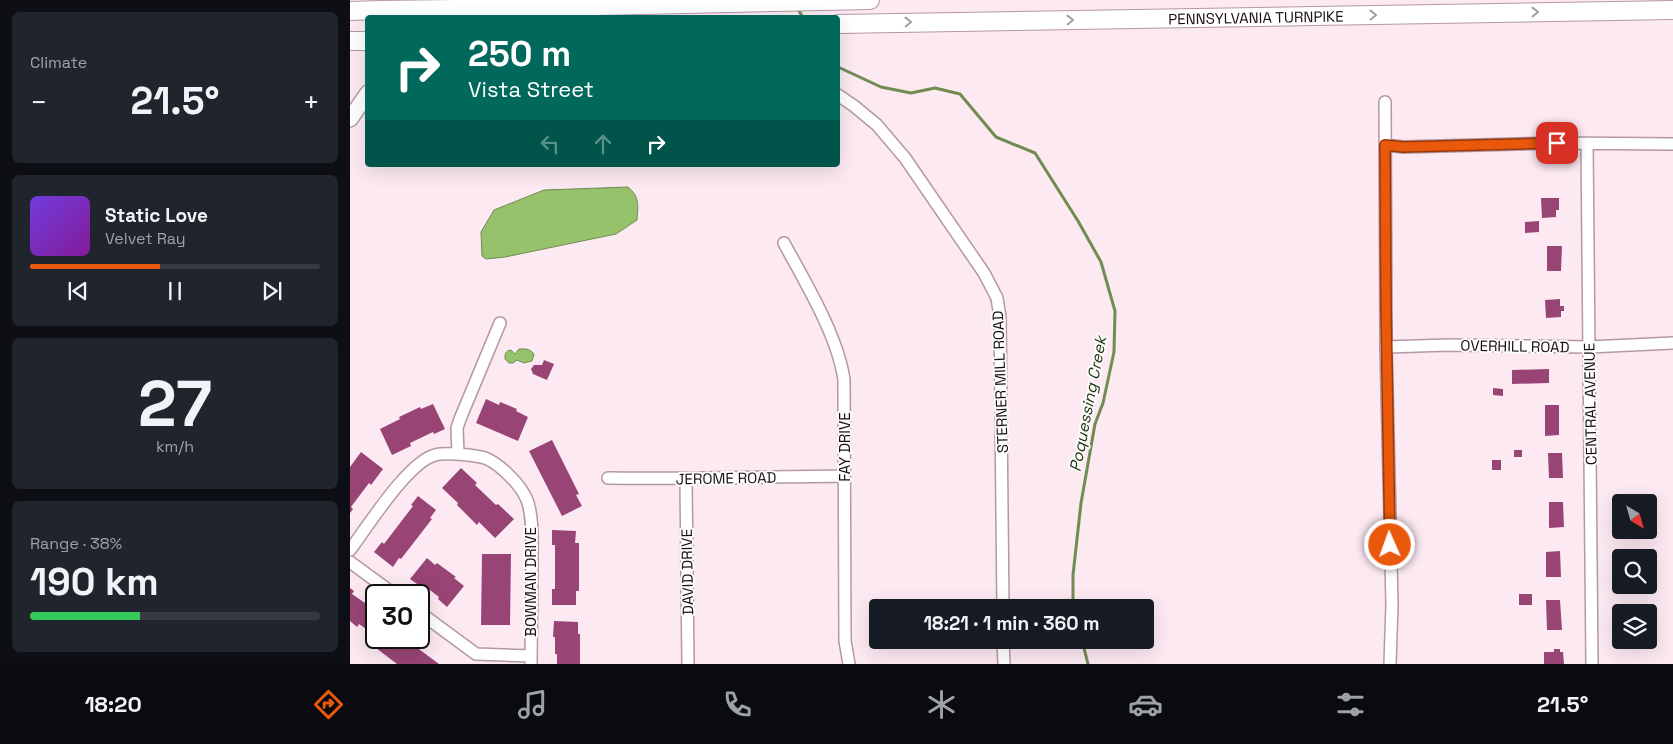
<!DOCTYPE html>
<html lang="en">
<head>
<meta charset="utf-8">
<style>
	body { margin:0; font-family:"Space Grotesk",sans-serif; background:#20242c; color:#f1f3f6; height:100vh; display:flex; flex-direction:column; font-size:19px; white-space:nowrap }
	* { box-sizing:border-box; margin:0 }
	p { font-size:16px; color:#9ea1a6 }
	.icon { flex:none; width:28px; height:28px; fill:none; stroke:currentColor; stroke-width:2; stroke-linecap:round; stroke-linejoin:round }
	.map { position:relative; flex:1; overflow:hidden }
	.drawer { display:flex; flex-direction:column; gap:12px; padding:12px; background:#0d0f14; width:350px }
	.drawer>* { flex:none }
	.top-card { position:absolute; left:15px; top:15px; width:475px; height:152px; border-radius:5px; box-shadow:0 5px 20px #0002; background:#00695c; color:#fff; overflow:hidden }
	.needle { width:32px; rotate:143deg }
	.buttons { position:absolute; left:1262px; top:494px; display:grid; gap:10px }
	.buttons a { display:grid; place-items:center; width:45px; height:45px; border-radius:5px; background:#171b24; box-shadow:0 5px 20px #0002; font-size:25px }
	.speed { position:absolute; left:15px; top:584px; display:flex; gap:10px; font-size:25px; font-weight:700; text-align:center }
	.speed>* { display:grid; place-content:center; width:65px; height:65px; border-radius:50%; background:#171b24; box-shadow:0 5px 20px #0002; line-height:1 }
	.speed .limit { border:2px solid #111; border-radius:8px; background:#fff; color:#111 }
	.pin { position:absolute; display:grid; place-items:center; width:42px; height:42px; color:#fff; margin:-21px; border-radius:10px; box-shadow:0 2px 8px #0006 }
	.me { position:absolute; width:55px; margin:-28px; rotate:358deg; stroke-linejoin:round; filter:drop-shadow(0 0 4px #0008) }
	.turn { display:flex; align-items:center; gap:18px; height:105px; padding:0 20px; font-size:22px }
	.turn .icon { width:65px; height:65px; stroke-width:2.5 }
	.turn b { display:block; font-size:35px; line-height:42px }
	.lanes { display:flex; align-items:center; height:48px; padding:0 20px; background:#0003; justify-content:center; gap:25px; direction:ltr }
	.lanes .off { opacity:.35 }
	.big { font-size:38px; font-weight:600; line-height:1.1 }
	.drawer .card { flex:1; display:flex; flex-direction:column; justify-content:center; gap:8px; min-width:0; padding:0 18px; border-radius:8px; background:#20242c }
	.drawer .dial { align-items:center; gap:0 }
	.dial b { font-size:65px; line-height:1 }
	.song { display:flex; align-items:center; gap:15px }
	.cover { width:60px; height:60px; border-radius:8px; background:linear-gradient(135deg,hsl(260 70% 55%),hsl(290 70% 35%)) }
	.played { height:5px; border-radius:2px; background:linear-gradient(90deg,#ea580c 45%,#363941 45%) }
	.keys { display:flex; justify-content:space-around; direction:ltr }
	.heat { display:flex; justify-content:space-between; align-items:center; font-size:28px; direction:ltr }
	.charge { height:8px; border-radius:4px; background:linear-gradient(90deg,#34c759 38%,#363941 0) }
	.trip { position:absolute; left:519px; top:599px; width:285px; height:50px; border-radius:5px; background:#171b24; box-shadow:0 5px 20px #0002; font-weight:600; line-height:50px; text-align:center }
	.tabs { display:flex; height:80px; justify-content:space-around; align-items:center; background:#090b0e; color:#9ea1a6 }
	.tabs .icon { width:35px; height:35px }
	.tabs .current { color:#ea580c }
	.tabs b { font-size:22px; color:#f1f3f6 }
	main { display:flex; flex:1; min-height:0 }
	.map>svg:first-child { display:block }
	.water { fill:#95c26b; stroke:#708c51 }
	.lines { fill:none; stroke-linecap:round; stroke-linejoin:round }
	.stream { stroke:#708c51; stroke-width:3 }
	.building { fill:#984575 }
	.minor-casing { stroke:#b597a6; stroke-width:14 }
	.major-casing { stroke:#b597a6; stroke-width:18 }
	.highway-casing { stroke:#b597a6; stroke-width:20 }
	.minor { stroke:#fff; stroke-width:11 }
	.major { stroke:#fff; stroke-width:15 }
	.highway { stroke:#fff; stroke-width:18 }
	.highway-bridge-casing { stroke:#b597a6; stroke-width:20; stroke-linecap:butt }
	.highway-bridge { stroke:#fff; stroke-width:18 }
	.oneway { stroke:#a39fa1 }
	.route-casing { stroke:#983908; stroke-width:12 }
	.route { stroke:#ea580c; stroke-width:9 }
	.labels { text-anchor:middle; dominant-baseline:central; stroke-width:4; stroke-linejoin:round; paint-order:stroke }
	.street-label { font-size:15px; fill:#180e13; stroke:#fcfcfc }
	.water-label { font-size:16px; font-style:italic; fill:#1e300c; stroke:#fcfcfc }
</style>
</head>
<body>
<main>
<section class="drawer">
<div class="card"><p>Climate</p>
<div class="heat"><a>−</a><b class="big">21.5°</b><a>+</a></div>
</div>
<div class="card">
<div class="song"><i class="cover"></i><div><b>Static Love</b><p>Velvet Ray</p></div></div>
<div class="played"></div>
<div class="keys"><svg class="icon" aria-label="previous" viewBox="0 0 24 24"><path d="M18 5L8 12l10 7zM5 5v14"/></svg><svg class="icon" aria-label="pause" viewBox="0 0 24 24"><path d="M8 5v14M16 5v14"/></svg><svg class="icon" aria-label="next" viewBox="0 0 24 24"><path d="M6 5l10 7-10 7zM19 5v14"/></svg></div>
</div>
<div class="card dial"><b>27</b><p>km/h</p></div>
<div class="card"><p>Range · 38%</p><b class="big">190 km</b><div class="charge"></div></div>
</section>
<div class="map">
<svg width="1323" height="664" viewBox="0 0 1323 664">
	<rect width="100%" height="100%" fill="#fce9f2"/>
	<path class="water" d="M278 187C290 197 288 205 287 220L266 234 155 257 136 259 132 256 131 232 144 210 194 190Z
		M169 349C175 349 179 348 184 354L182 361 174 363 167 360 163 363H159L155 359C155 354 155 351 161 350L165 354Z"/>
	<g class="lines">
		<path class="stream" d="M447 7 453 18
			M488 67 531 87 561 93 585 88 610 94 646 137 685 153 728 221 751 262 765 311 764 352 753 403 745 424 731 503 723 575V608
			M732 640 738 664"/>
	</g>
	<path class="building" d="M1191 198H1209V210H1206V217L1192 218Z
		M1189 221V232L1175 233V222Z
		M1197 246H1212L1211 271H1197Z
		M1210 299V306H1214V311H1211V317L1196 318 1195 300Z
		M194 360 204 364 197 380 183 374 181 369 184 365H192Z
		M1199 369V383L1162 384V370Z
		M1143 388 1153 389V396L1143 395Z
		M136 399 149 405 150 402 167 409 166 411 178 417 168 441 126 423Z
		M83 404 95 429 84 434 83 432 60 443 61 446 42 455 30 429 50 419 49 417 70 407 71 409Z
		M1195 405H1209V435L1195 436Z
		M202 440 229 494 226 495 232 506 212 516 179 451Z
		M1164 450H1172V457H1164Z
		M11 452 33 469 21 485 19 483 1 507 3 509 0 513V467Z
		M1198 453H1212L1213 478H1199Z
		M1142 460H1151V470H1142Z
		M111 468 127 483 125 485 146 505 148 504 164 519 145 538 129 522 127 525 107 505 108 503 92 488Z
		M68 496 86 510 80 518 82 519 51 559 49 558 43 567 24 552 32 542 34 544 63 506 61 505Z
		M1199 502H1213L1214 527 1199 528Z
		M202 530 226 531 225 543H229V591H226V605H202V589H205V545H202Z
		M1210 551 1211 577H1196V552Z
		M132 554H161L160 625H131Z
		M77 558 85 565 87 563 106 577 104 578 114 586 97 607 88 599 89 597 72 584 70 586 60 579Z
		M0 588 4 591 2 594 15 603 17 601 26 608V622L19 631 9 624 7 627 0 621Z
		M1169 594H1182V605H1169Z
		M1196 600H1210L1212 630H1197Z
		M204 621 228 622V634H230V664H207V654H205V637H203Z
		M33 638H54L89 664H47L26 648Z
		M1204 649H1210V652H1213L1214 664H1194V652H1204Z"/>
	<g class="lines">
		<g class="minor-casing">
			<path id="minor" d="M488 95 504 106 527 125 555 158 634 273 647 298 650 317 653 608
				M1035 102 1036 347 1042 604 1040 664
				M1237 144 1242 664
				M1035 145 1053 147 1207 143 1323 144
				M434 243C455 282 488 336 494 380L495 641 499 664
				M1036 347 1098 345 1239 347 1323 343
				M108 454 107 428 110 419 150 323
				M258 478C337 479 415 477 493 476
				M336 479 338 664
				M0 550C18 526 58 462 85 455 96 452 125 455 135 458 150 464 171 485 177 500 183 516 182 540 182 557 182 593 181 628 181 664
				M0 562 45 595
				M69 612 126 654 181 656
				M653 640 654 664"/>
		</g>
		<g class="major-casing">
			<path id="major" d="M0 119 18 93"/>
		</g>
		<g class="highway-casing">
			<g id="highway">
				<path d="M107 9 520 0"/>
				<path d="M0 11 32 10"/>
				<path id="s1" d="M488 24 1323 10"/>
				<path d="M0 41H18"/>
			</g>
		</g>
		<use href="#minor" class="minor"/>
		<use href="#major" class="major"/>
		<use href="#highway" class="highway"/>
		<g class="highway-bridge-casing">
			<path id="highway-bridge" d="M32 10 107 9"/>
		</g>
		<use href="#highway-bridge" class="highway-bridge"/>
	</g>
	<defs><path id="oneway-chevron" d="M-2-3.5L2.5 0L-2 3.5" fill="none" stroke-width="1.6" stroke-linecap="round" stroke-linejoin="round" transform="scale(1.25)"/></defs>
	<g class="oneway">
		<use href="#oneway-chevron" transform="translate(1185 12) rotate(-1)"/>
		<use href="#oneway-chevron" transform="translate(1023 15) rotate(-1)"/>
		<use href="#oneway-chevron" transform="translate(720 20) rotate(-1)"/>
		<use href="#oneway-chevron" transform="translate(558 22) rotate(-1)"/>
	</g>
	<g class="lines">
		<g class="route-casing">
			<path id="route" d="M1040 545 1036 310 1035 145 1053 147 1207 143"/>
		</g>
		<use href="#route" class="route"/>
	</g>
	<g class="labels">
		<g class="street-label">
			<text stroke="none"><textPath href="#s1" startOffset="418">PENNSYLVANIA TURNPIKE</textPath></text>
			<text transform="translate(1165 346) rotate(1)">OVERHILL ROAD</text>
			<text transform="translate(650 382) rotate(-92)">STERNER MILL ROAD</text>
			<text transform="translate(1240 404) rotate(-91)">CENTRAL AVENUE</text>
			<text transform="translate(494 447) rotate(-90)">FAY DRIVE</text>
			<text transform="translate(376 478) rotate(-1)">JEROME ROAD</text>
			<text transform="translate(337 572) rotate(-91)">DAVID DRIVE</text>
			<text transform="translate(180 582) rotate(-90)">BOWMAN DRIVE</text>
		</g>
		<g class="water-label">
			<text transform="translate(738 404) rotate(-79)">Poquessing Creek</text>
		</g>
	</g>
</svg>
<div class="buttons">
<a><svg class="needle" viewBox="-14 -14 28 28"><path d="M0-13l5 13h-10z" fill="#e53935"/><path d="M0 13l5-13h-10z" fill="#9ea1a6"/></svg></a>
<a><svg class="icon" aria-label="search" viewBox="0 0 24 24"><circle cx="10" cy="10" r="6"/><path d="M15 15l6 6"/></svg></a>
<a><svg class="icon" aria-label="layers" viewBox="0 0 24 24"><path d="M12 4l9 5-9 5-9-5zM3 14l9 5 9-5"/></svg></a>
</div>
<div class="speed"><div class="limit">30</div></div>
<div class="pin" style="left:1207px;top:143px;background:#d93025"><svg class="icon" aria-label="arrive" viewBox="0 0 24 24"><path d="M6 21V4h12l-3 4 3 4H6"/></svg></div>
<svg class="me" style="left:1040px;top:545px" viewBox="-20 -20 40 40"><circle r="17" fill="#ea580c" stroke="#fff" stroke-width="3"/><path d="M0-11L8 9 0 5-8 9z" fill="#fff"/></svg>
<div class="trip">18:21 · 1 min · 360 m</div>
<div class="top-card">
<div class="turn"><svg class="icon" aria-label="right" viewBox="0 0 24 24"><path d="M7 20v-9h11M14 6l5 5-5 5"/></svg><div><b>250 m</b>Vista Street</div></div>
<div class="lanes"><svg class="icon off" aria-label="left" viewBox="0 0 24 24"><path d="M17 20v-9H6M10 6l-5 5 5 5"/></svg><svg class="icon off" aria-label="ahead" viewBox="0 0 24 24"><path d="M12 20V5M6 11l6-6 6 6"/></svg><svg class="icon" aria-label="right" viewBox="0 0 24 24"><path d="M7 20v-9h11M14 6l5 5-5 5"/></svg></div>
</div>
</div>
</main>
<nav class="tabs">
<b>18:20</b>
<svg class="icon current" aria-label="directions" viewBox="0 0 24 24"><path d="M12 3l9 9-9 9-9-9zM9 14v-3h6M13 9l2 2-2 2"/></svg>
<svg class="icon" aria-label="music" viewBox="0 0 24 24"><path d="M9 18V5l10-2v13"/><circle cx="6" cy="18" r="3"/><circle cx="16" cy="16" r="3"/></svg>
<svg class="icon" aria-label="phone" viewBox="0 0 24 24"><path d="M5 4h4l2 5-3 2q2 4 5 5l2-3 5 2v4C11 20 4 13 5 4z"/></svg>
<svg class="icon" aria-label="climate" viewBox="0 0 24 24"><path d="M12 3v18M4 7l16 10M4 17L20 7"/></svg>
<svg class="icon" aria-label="car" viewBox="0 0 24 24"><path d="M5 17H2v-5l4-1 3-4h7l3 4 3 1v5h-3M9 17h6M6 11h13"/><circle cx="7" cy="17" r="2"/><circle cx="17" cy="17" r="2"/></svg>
<svg class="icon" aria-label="filters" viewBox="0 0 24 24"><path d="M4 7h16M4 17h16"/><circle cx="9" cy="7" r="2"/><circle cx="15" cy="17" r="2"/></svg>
<b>21.5°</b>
</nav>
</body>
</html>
